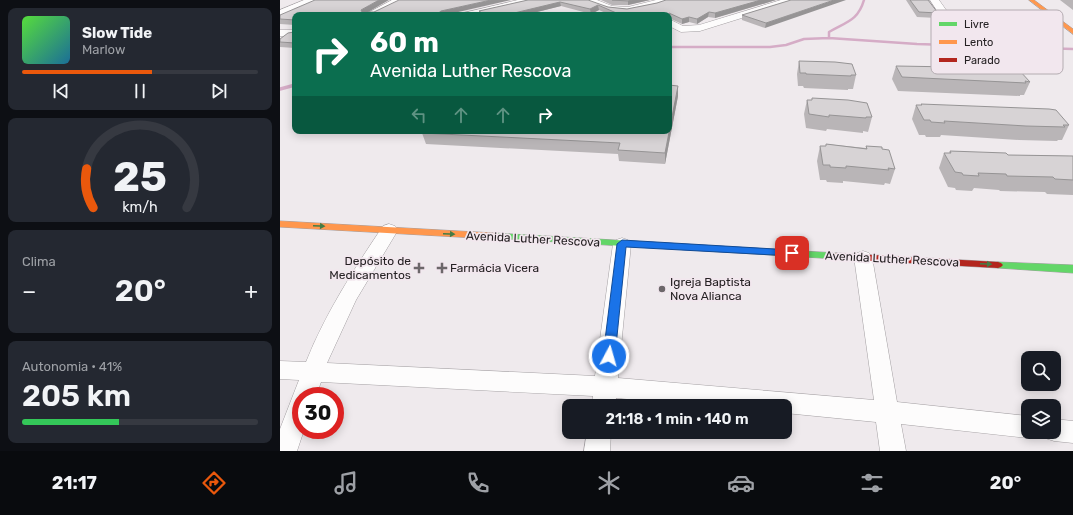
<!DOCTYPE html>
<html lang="pt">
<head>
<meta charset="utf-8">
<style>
	body { margin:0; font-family:Rubik,sans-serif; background:#242831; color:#f1f3f6; height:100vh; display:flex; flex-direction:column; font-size:15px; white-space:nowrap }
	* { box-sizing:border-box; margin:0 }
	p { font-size:13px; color:#9ea1a6 }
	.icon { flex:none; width:22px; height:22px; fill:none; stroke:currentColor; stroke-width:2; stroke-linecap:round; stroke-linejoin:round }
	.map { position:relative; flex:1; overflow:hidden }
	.drawer { display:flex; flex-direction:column; gap:8px; padding:8px; background:#0d0f14; width:280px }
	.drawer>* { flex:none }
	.guide { position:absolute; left:12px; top:12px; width:380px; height:122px; border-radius:8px; box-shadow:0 2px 10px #0003; background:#0b6e4f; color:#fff; overflow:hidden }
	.controls { position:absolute; left:741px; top:351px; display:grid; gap:8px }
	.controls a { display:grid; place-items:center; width:40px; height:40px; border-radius:8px; background:#171b24; box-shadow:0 2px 10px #0003; font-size:20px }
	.speed { position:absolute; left:12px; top:387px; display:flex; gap:8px; font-size:20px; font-weight:700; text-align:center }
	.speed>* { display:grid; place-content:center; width:52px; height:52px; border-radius:50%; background:#171b24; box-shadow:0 2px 10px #0003; line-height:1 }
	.speed .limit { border:6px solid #d22; background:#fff; color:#111 }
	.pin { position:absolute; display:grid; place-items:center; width:34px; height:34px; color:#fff; margin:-17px; border-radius:8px; box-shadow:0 2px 6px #0006 }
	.me { position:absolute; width:44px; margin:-22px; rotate:6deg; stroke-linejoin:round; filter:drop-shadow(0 0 3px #0008) }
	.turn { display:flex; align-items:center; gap:14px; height:84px; padding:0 12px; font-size:18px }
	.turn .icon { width:52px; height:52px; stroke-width:2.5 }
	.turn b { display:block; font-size:28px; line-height:34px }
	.lanes { display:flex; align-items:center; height:38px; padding:0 12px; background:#0003; justify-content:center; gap:20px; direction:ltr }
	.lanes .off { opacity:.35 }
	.big { font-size:30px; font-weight:600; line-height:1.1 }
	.drawer .card { flex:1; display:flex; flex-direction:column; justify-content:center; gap:6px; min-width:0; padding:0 14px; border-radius:8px; background:#242831 }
	.drawer .dial { align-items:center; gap:0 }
	.dial svg { height:104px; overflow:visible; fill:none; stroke:#363941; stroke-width:7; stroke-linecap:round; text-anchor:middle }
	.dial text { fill:#f1f3f6; stroke:none }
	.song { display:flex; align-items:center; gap:12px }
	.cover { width:48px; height:48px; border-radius:6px; background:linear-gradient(135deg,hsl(110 70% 55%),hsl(200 70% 35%)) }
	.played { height:4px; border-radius:2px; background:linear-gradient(90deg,#ea580c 55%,#363941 55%) }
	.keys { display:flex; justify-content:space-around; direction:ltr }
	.heat { display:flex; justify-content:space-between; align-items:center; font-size:22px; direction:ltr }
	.charge { height:6px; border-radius:3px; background:linear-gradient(90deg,#34c759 41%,#363941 0) }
	.trip { position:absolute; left:282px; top:399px; width:230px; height:40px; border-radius:8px; background:#171b24; box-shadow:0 2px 10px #0003; font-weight:600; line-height:40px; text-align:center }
	.tabs { display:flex; height:64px; justify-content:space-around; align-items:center; background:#090b0e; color:#9ea1a6 }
	.tabs .icon { width:28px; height:28px }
	.tabs .active { color:#ea580c }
	.tabs b { font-size:18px; color:#f1f3f6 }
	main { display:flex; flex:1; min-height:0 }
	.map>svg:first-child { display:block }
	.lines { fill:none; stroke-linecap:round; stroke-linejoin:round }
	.stream-far1 { stroke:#d5acc6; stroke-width:2.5 }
	.stream { stroke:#d5acc6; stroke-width:3.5 }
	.street-casing { stroke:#a39fa2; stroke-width:1 }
	.fast-casing { stroke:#a39fa2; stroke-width:1 }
	.slow-casing { stroke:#a39fa2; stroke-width:1 }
	.jam-casing { stroke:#a39fa2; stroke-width:1 }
	.street { fill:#fdfcfc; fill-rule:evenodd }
	.fast { fill:#63d668; fill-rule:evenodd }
	.slow { fill:#ff974d; fill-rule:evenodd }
	.jam { fill:#b3261e; fill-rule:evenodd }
	.wall { fill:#b9b5b7 }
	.shaded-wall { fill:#969495 }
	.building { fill:#d7d3d5; stroke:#969495 }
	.oneway { fill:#447c46 }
	.route { fill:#1a73e8; stroke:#114b97 }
	.poi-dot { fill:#6c676a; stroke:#f2e7ee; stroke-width:1.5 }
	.labels { text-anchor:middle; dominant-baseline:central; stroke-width:3.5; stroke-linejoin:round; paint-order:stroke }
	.street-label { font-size:12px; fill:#252123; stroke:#f2e7ee }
	.poi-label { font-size:12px; fill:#252123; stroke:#f2e7ee; text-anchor:start }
	.key { fill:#f2e7ee; stroke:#b4acb1; stroke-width:1 }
	.key-label { font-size:11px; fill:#252123 }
</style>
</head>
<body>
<main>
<section class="drawer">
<div class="card">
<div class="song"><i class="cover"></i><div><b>Slow Tide</b><p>Marlow</p></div></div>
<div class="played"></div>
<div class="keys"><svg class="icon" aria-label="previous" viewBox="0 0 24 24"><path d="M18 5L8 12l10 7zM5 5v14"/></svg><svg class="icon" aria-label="pause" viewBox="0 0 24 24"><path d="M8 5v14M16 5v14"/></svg><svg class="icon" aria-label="next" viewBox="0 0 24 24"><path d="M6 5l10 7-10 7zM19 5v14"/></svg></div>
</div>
<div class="card dial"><svg viewBox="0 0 100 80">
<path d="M14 69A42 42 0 1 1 86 69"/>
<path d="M14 69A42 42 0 0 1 9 39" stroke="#ea580c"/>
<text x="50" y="56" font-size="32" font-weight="700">25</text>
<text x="50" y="72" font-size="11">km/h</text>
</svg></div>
<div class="card"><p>Clima</p>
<div class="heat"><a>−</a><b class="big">20°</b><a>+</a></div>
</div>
<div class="card"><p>Autonomia · 41%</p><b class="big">205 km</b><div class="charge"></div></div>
</section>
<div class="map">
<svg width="793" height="451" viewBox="0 0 793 451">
	<rect width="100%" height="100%" fill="#efeaed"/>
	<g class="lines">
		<path class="stream-far1" d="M549 38V32C566 22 578 21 584 0
			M389 47H490L506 45 524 39 549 38 637 44 793 49"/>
		<path class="stream" d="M0 89 15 85"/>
		<g class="street-casing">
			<path id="street" d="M24 0H36L35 2 0 16V10Z
				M112 0H126L96 15H84Z
				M238 0H254L253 2 198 15H181L183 13Z
				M305 0H317L332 6 348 7 376 0H390L389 2C354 13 341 17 306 2Z
				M501 0H514L513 2 420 31 401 32 389 26V19L403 26 419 25Z
				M650 0H659L681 31 680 33H672Z
				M0 30H15V36H0Z
				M109 224 115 226 118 230 76 300 47 363 315 376 333 244 336 240 342 238 348 240 351 244 338 378 594 400 574 257 577 253 583 251 589 253 592 257 617 402 748 416V432H758L757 435 748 438 621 424 626 451H600L596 422 505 413V406H424L336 398 335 406H311L313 396 41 382 36 396H21V430H24L17 451H0V429L19 380 0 379V361L26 362C45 314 74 269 103 226Z
				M774 419 793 421V443L774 441 765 438 763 432H774Z
				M307 432H331L330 451H304Z"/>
		</g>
		<g class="fast-casing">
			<path id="fast" d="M214 233 557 253 560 254 562 256 560 258 557 259 211 238 209 236 211 234Z
				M718 262 793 265V273L718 268 715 267 713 265 715 263Z"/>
		</g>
		<g class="slow-casing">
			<path id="slow" d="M749 0H754L793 29V34Z
				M0 221 214 233 219 236 214 239 0 227Z"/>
		</g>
		<g class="jam-casing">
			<path id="jam" d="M557 253 718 262 721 263 723 265 721 267 718 268 557 259 554 258 552 256 554 254Z"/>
		</g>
		<use href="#street" class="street"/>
		<use href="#fast" class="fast"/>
		<use href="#slow" class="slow"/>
		<use href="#jam" class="jam"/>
	</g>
	<path class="wall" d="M248 0 317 4 328 7 347 9 377 3 386 0H496L435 18 428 17 417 24 409 22 402 24 389 18V15H330L319 10 311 14 281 6 245 15H200L199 11Z
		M321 0H370L348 5H332Z
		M511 0 485 28 462 20V15Z
		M626 0H648L658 13 657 18 637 17Z
		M780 0H793V10Z
		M88 12 165 15H15V25L0 24V15Z
		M15 28V48L0 47V39L14 32Z
		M519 61 576 75 573 89H568V90L524 88 523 86H518L517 74Z
		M616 66 750 82 744 95H740V96L618 91 612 79Z
		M398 86V96L385 164 339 161 338 154 146 144 142 133Z
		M532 98 592 117 588 132 583 131V133L547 129 546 131 526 128 524 114 527 100H532Z
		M641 104 789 125 782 140H778L777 141 739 140 661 135 660 137H646L645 135H639L632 119 636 105H641Z
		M546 144 586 148V146L602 149 615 169 610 184 605 183 604 185 563 181V183L547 182 546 180H540L537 161 540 146H546Z
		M670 151 728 155 793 156V195L767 194 765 192 720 191 719 190 694 188 692 191 676 190 675 188 668 187 659 168 664 153H669Z"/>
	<path class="shaded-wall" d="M99 0H109L83 15 81 10Z
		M211 0H231L165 15H156L161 11Z
		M352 0H370L348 5V1Z
		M481 0H496L435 18V13Z
		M554 0H566L485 28 486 23Z
		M280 2 281 6 245 15H226Z
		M318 5 319 10 311 14 310 9Z
		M429 12 428 17 417 24V19Z
		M409 17V22L402 24V19Z
		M398 86V96L385 164V153Z"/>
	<path class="building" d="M35 0H99L81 10 82 12H94L119 0H211L161 11 156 15H15V20L0 19V15Z
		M248 0H308L328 7 347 9 377 3 386 0H481L435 13 429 12 417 19 409 17 402 19 389 13 388 15H341L318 5 310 9 280 2 226 15H205L199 11Z
		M332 0H352L348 1Z
		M511 0H554L486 23 462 15Z
		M630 0H648L658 13 639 12Z
		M15 28V43L0 42V39L8 33 14 32V29Z
		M519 61 555 62 572 64 576 75H571V76L526 74V73H520Z
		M616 66 733 68 739 70 750 82 745 81 746 83 622 77Z
		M389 85 398 86 385 153 338 150 340 143 142 133 144 131H389Z
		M532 98 568 100 587 103 592 117H586V118L549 115V117L529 114 527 100H532Z
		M641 104 769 109 776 110 789 125H783L785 127 746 126 664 121 665 123 651 122 650 120H644L636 105H642Z
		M546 144 587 149 586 146 602 147V149L609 150 615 169 608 168 609 170 566 166V168L550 167V165H543L540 146H546Z
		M670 151 726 153 728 155 793 156V180L775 179 773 177 727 176 726 174 698 173 699 176 683 175 682 173 675 172 664 153H671Z"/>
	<defs><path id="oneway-solid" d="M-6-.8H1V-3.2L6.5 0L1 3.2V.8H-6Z"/></defs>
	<g class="oneway">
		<use href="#oneway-solid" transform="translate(39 226) rotate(3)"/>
		<use href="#oneway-solid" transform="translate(169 234) rotate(3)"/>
		<use href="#oneway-solid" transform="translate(706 264) rotate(3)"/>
	</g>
	<path class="route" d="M342 240 512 250 517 253 512 256 346 247 335 356 333 360 329 361 325 360 323 356 337 244Z"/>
	<g class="poi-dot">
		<path d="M137 262h4v4h4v4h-4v4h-4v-4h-4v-4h4z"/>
		<path d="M160 262h4v4h4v4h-4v4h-4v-4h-4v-4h4z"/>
		<circle cx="382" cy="289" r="4"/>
	</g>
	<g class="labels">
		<g class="street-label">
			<text transform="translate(253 239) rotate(3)">Avenida Luther Rescova</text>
			<text transform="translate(612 259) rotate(3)">Avenida Luther Rescova</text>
		</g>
		<g class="poi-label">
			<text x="131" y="261" text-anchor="end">Depósito de<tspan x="131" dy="14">Medicamentos</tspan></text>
			<text x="170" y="268">Farmácia Vicera</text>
			<text x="390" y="282">Igreja Baptista<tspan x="390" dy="14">Nova Alianca</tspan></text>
		</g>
	</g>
	<rect x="651" y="10" width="132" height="64" rx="6" class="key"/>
	<rect x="659" y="22" width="18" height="4" fill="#63d668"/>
	<rect x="659" y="40" width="18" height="4" fill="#ff974d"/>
	<rect x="659" y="58" width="18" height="4" fill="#b3261e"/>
	<g class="key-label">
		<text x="684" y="28">Livre</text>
		<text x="684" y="46">Lento</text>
		<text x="684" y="64">Parado</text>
	</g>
</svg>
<div class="controls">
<a><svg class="icon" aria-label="search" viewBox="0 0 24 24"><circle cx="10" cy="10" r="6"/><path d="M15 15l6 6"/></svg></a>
<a><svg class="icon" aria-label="layers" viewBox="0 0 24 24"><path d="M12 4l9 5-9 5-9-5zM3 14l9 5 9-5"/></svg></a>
</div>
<div class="speed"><div class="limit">30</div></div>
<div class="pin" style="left:512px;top:253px;background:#d93025"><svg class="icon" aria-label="arrive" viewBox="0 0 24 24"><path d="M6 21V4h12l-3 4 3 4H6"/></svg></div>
<svg class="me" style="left:329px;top:356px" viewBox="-20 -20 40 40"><circle r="17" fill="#1a73e8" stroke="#fff" stroke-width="3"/><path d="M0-11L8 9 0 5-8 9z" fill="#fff"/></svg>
<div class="trip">21:18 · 1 min · 140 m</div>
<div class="guide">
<div class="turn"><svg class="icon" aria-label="right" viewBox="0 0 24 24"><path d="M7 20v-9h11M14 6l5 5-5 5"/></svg><div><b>60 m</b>Avenida Luther Rescova</div></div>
<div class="lanes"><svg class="icon off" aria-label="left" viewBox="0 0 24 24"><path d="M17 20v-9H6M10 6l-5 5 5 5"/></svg><svg class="icon off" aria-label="ahead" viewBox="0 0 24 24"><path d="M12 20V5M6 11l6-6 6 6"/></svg><svg class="icon off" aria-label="ahead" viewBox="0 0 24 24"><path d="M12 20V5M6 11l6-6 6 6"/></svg><svg class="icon" aria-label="right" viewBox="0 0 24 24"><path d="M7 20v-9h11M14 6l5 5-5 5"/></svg></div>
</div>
</div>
</main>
<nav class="tabs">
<b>21:17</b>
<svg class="icon active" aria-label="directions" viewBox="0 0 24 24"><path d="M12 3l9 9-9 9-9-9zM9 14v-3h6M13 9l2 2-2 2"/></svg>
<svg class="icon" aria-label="music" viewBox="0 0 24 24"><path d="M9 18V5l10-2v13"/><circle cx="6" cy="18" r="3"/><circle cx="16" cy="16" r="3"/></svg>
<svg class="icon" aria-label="phone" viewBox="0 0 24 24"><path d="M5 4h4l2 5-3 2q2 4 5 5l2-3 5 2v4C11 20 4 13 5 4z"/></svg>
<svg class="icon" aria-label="climate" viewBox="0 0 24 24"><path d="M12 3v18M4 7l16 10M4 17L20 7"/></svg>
<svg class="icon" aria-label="car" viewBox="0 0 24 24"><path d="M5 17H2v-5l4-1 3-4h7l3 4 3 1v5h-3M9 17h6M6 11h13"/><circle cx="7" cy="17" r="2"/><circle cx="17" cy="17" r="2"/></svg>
<svg class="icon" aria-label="filters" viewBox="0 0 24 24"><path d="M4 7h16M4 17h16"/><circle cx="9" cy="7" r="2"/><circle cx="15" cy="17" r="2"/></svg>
<b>20°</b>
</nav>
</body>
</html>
